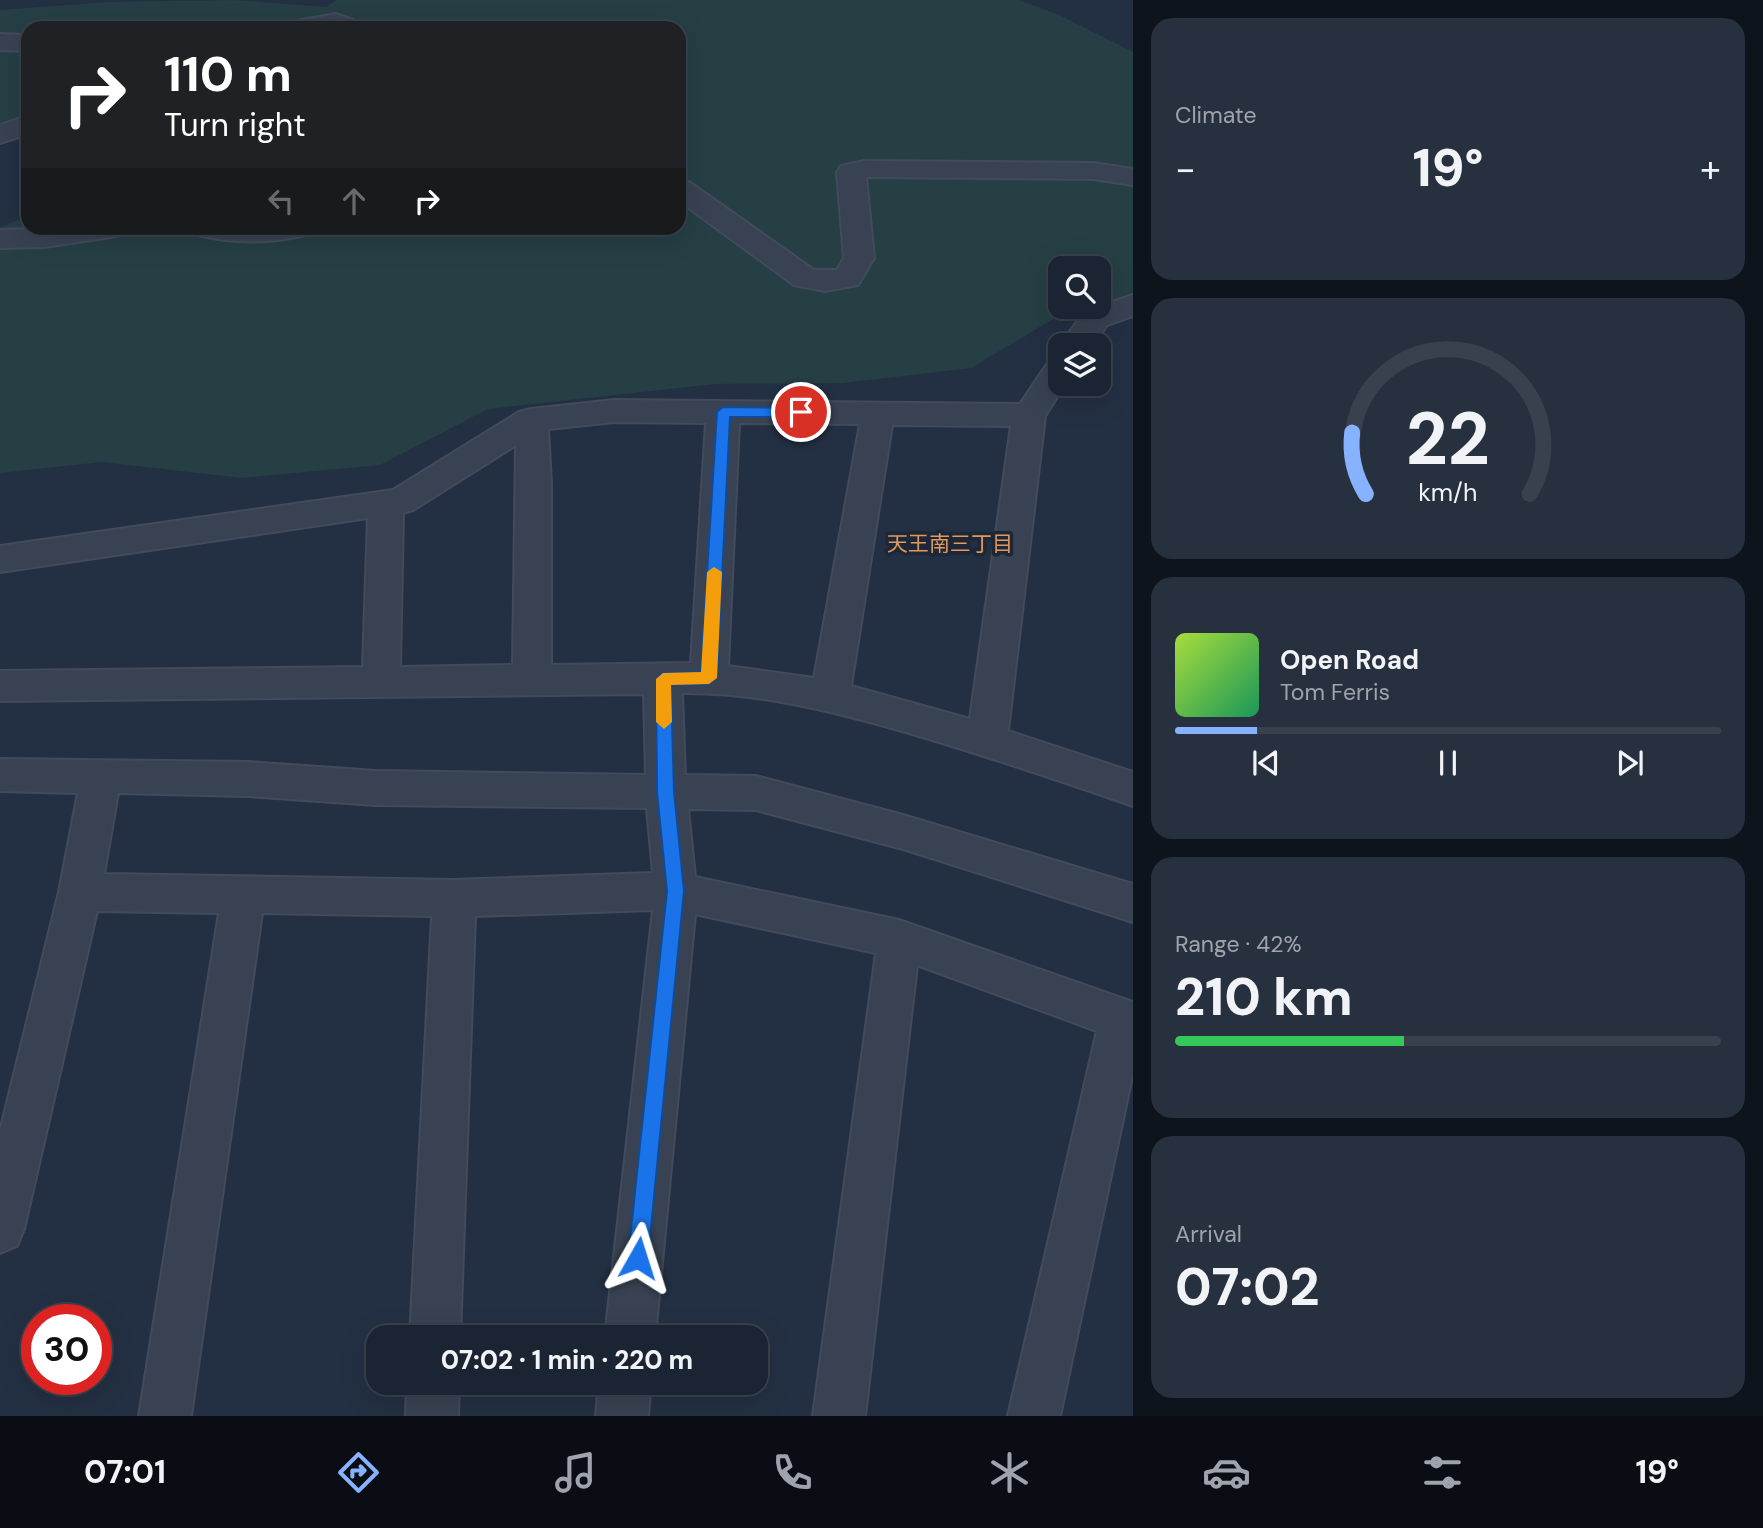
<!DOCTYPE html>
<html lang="en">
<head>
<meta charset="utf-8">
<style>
	body { margin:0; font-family:"DM Sans","Noto Sans JP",sans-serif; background:#27303e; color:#f1f3f6; height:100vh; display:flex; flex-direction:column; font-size:26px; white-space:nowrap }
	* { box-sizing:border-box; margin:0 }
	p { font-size:23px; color:#9fa4ac }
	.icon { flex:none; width:38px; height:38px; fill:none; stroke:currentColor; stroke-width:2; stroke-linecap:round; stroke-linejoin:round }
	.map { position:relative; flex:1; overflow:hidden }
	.drawer { display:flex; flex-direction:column; gap:18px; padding:18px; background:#0e141c; width:630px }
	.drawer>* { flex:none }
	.guide { position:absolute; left:21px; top:21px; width:665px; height:214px; border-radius:21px; box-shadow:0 7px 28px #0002,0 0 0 2px #38414d; background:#202124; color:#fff; overflow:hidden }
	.fabs { position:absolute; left:1048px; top:256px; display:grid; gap:14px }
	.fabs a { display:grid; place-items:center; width:63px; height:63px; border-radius:14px; background:#1a2432; box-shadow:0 7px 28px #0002,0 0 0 2px #38414d; font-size:35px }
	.speed { position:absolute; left:21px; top:1304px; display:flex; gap:14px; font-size:35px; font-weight:700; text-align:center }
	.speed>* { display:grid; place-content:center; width:91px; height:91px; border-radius:50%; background:#1a2432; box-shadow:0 7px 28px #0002,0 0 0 2px #38414d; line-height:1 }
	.speed .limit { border:10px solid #d22; background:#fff; color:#111 }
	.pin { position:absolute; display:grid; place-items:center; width:60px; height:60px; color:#fff; margin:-30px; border:4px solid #fff; border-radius:50%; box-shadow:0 2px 7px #0007 }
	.me { position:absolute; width:77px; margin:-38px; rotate:6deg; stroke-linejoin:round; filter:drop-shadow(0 0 5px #0008) }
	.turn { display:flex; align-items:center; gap:24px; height:147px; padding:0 28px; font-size:32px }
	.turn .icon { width:91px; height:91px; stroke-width:2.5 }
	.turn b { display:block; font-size:49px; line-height:60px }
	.lanes { display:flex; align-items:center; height:66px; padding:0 28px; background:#0003; justify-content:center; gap:35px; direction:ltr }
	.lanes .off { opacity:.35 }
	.big { font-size:52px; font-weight:800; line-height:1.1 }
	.drawer .tile { flex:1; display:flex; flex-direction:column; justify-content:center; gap:10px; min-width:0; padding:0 24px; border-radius:21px; background:#27303e }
	.drawer .dial { align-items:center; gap:0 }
	.dial svg { height:182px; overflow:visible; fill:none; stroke:#38414d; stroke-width:7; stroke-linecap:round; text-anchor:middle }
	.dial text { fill:#f1f3f6; stroke:none }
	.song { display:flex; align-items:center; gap:21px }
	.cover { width:84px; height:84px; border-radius:10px; background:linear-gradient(135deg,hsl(80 70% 55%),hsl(150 70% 35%)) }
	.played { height:7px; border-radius:4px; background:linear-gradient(90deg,#87b2ff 15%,#38414d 15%) }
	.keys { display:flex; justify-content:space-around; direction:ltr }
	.heat { display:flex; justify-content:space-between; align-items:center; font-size:38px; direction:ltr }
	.charge { height:10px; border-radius:5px; background:linear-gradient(90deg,#34c759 42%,#38414d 0) }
	.trip { position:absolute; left:366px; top:1325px; width:402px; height:70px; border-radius:21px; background:#1a2432; box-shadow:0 7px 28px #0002,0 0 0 2px #38414d; font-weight:800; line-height:70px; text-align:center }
	.menu { display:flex; height:112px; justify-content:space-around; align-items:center; background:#0a0e14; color:#9fa4ac }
	.menu .icon { width:49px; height:49px }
	.menu .selected { color:#87b2ff }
	.menu b { font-size:32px; color:#f1f3f6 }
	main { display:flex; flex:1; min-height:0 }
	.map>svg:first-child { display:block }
	.green { fill:#253f44; fill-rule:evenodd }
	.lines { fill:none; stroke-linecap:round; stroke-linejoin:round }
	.minor-casing { stroke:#424b5b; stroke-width:4 }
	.minor { fill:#384252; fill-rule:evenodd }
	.route { fill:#1a73e8; stroke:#114b97; stroke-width:2 }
	.slow { fill:#f59e0b }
	.labels { text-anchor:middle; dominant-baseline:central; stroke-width:7; stroke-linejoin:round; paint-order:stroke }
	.neighbourhood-label { font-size:21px; fill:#df995d; stroke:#1d2737 }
</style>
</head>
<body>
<main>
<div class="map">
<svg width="1133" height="1416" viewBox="0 0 1133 1416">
	<rect width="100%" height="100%" fill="#233043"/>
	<path class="green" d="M234 0 326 7 337 0H1019L1059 15 1133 52V299L1055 318 971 368 843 383 715 384 488 409 380 465 242 478 102 462 0 473V227L28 216V228H679V28H28V133L0 141V10L107 2ZM1060 268H1099V306H1060Z"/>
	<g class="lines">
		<g class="minor-casing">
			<path id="minor" d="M336 14 361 23 365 28H282L286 23Z
				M0 34 28 35V51L0 50Z
				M28 116V134L0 143V125Z
				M864 161 1093 163 1133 169V185L1093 179 866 177 874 258 858 285 825 291 794 285 679 201V179L689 182 814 270H837L844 258 837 172 841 166Z
				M56 228H126L121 234 111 237 45 247 0 248V230Z
				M188 228H315L310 234C271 244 232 244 193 234Z
				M1133 295V316L1107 325 1093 345H1060L1085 311Z
				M1060 357V383H1066L1045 416 1008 731 1133 772V806C1058 780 984 755 909 733 836 712 759 692 682 693L685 775 756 776 903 815 1133 884V922L903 849 756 810 688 809 695 877 899 920 1133 1002V1072L1060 1416H1008L1097 1031 917 965 865 1416H813L876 953 695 914 655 1337H605L653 910 475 916 460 1337H410L432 916 262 913 191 1416H139L219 913 97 911 24 1229 17 1246 0 1253V1131L59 892 78 793 0 791V759L248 762 376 771 646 775 644 694 0 701V671L363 667 368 518 0 572V546L393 490 519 412 531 409 614 400 1020 404 1049 361ZM614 422 706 423 691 663 551 665V483L548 429ZM739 423 860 424 814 678 728 666ZM892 425 1011 426 970 719 851 686ZM516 445 513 665 400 667 403 513 413 510ZM118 793 248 796 376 805 647 808 653 873 454 880 104 874Z
				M407 1382H459L458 1416H406Z
				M599 1382H651L648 1416H596Z"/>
		</g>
		<use href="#minor" class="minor"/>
	</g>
	<path class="route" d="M723 407 801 408 807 412 801 417H730L717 678 709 684 671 685 674 792 684 891 648 1258 645 1265 638 1268 631 1265 628 1258 667 891 657 792 656 679 663 673 701 672 717 412Z"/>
	<path class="slow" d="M714 567 722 572 717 678 709 684 671 685 672 722 664 729 656 722V679L663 673 701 672 707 572Z"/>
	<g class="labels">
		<g class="neighbourhood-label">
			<text x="950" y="544">天王南三丁目</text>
		</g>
	</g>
</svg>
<div class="fabs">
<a><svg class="icon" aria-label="search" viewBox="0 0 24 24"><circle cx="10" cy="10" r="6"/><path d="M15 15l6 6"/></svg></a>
<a><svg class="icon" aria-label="layers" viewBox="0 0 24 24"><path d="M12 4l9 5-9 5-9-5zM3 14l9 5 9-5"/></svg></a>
</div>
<div class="speed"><div class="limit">30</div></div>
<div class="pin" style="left:801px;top:412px;background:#d93025"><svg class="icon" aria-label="arrive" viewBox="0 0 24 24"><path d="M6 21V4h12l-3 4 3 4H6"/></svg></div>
<svg class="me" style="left:638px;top:1258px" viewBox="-20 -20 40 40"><path d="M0-17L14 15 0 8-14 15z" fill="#1a73e8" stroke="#fff" stroke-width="4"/></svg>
<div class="trip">07:02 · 1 min · 220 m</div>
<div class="guide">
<div class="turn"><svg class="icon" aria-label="right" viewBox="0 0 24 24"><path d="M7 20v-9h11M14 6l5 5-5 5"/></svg><div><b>110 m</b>Turn right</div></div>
<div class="lanes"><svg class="icon off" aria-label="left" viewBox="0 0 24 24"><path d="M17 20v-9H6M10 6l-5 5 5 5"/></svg><svg class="icon off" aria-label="ahead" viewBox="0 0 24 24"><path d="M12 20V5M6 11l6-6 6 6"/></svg><svg class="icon" aria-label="right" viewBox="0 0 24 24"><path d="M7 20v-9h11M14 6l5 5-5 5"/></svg></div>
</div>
</div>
<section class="drawer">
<div class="tile"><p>Climate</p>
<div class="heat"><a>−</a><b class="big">19°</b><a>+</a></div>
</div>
<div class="tile dial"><svg viewBox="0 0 100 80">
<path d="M14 69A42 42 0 1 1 86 69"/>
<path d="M14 69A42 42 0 0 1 8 42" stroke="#87b2ff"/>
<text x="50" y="56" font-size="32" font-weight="700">22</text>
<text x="50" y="72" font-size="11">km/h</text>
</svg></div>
<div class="tile">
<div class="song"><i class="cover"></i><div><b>Open Road</b><p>Tom Ferris</p></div></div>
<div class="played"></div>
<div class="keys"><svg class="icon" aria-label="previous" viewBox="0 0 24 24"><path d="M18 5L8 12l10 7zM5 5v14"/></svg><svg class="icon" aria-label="pause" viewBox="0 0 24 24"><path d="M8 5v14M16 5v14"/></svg><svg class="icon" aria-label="next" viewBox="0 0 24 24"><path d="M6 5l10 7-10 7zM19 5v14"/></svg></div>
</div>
<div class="tile"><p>Range · 42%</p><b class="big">210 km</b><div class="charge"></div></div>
<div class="tile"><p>Arrival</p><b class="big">07:02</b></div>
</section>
</main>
<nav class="menu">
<b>07:01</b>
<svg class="icon selected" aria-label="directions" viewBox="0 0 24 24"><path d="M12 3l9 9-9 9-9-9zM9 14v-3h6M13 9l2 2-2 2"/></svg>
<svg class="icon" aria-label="music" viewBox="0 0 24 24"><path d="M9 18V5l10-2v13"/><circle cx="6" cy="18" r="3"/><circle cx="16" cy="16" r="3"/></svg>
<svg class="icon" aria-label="phone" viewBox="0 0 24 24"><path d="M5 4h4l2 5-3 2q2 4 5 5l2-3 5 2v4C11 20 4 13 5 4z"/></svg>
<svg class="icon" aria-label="climate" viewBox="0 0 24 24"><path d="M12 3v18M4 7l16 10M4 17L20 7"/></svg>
<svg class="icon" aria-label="car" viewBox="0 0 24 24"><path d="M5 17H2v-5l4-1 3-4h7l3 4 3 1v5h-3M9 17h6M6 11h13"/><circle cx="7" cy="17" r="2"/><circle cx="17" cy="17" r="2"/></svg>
<svg class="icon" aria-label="filters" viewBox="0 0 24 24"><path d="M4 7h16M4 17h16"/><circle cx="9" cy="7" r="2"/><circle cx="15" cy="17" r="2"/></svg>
<b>19°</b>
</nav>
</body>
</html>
